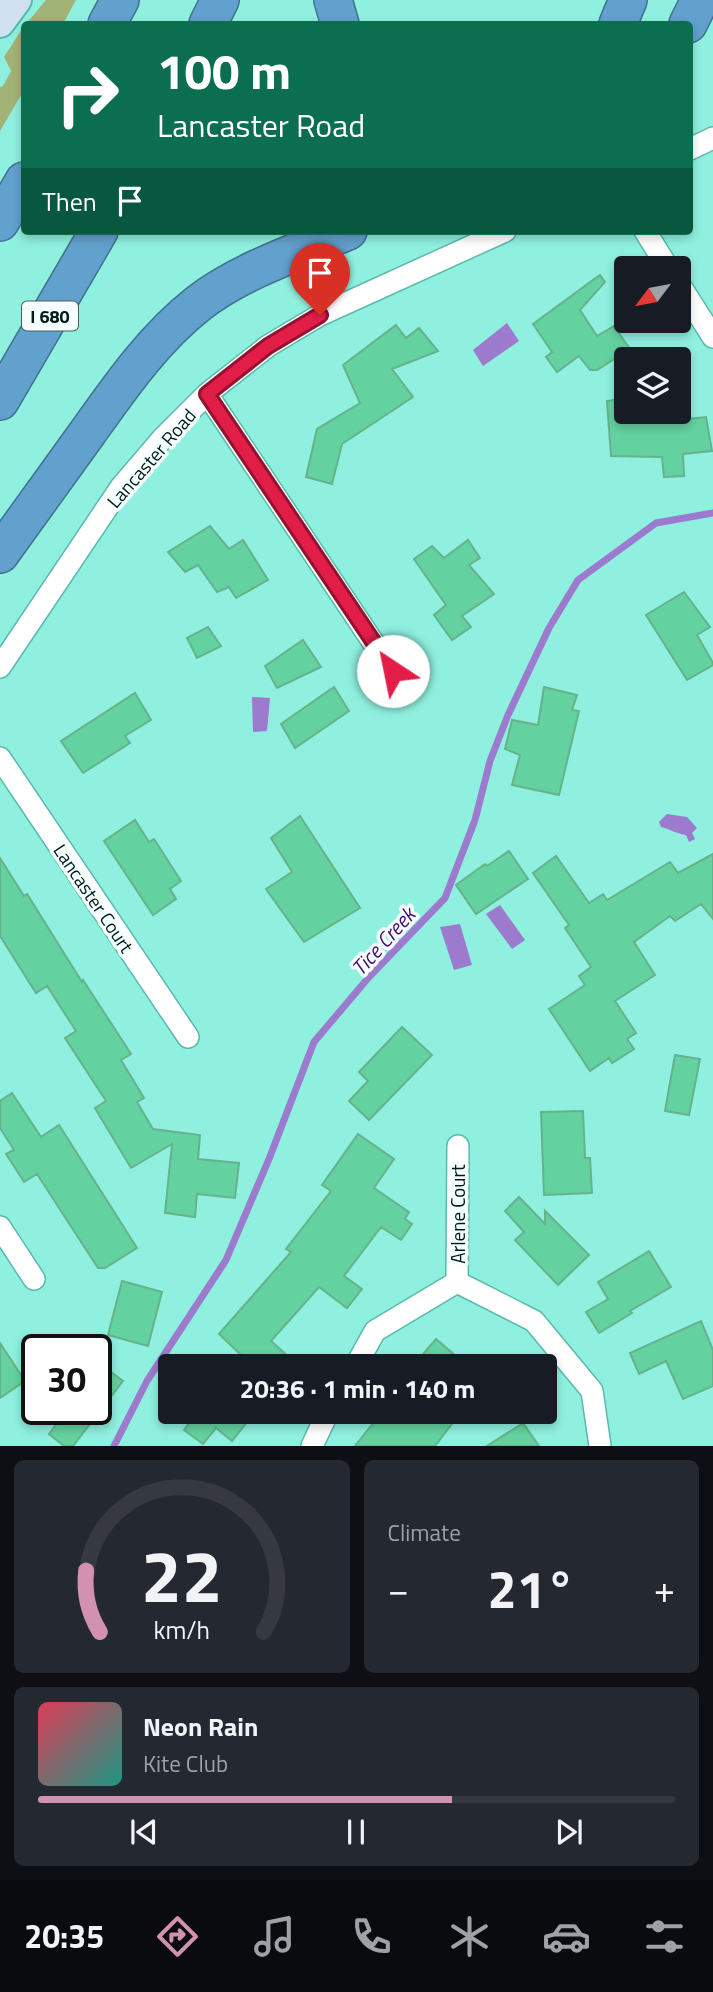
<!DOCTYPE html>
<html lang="en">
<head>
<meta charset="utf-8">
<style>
	body { margin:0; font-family:"Titillium Web",sans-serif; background:#242831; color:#f1f3f6; height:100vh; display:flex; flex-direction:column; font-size:26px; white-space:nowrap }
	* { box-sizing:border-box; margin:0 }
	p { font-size:23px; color:#9ea1a6 }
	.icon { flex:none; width:38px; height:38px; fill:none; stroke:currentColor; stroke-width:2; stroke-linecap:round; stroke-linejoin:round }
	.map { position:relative; height:1446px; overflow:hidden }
	.details { display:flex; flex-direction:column; gap:14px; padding:14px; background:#0d0f14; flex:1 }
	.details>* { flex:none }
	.banner { position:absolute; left:21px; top:21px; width:672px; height:214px; border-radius:7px; box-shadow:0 4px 10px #0003; background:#0b6e4f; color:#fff; overflow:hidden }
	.needle { width:46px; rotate:238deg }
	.buttons { position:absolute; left:614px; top:256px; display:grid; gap:14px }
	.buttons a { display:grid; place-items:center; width:77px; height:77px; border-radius:7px; background:#171b24; box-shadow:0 4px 10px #0003; font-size:35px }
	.speed { position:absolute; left:21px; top:1334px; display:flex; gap:14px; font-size:35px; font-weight:700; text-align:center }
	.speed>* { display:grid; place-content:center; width:91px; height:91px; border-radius:50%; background:#171b24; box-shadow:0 4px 10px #0003; line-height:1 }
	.speed .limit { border:4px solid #111; border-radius:10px; background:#fff; color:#111 }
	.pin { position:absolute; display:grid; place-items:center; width:60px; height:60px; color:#fff; margin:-72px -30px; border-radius:50% 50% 50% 0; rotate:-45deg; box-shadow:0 0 7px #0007 }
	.pin .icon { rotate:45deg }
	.me { position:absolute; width:77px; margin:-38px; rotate:326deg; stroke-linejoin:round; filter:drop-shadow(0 0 5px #0008) }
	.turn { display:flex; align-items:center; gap:24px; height:147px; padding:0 21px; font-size:32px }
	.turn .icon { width:91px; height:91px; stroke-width:2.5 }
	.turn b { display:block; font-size:49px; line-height:60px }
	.then { display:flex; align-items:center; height:66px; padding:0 21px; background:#0003; gap:14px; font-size:26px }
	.big { font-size:52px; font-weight:700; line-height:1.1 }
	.details .card { flex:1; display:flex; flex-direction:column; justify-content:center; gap:10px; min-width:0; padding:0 24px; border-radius:10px; background:#242831 }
	.details .dial { align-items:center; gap:0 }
	.dial svg { height:182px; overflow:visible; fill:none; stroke:#363941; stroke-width:7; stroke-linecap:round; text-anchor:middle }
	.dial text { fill:#f1f3f6; stroke:none }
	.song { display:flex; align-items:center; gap:21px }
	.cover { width:84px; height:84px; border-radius:10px; background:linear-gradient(135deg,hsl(350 70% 55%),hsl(170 70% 35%)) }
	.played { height:7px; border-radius:4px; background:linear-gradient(90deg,#d191af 65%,#363941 65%) }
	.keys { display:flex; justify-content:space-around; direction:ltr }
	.heat { display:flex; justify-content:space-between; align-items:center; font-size:38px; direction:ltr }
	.details .tiles { flex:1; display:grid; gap:14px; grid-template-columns:1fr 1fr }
	.card:last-child { grid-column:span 2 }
	.trip { position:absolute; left:158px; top:1354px; width:399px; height:70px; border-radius:7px; background:#171b24; box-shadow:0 4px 10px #0003; font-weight:700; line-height:70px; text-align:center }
	.tab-bar { display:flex; height:112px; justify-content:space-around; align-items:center; background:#090b0e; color:#9ea1a6 }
	.tab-bar .icon { width:49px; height:49px }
	.tab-bar .on { color:#d191af }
	.tab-bar b { font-size:32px; color:#f1f3f6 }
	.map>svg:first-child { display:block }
	.green { fill:#a2b377 }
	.water { fill:#9c7acd }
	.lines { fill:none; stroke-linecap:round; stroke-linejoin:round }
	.stream { stroke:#9c7acd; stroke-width:7 }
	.building { fill:#64d2a0; stroke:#65b28d; stroke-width:2 }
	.minor-casing { stroke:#59baab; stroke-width:24 }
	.secondary-casing { stroke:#59baab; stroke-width:32 }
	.motorway-casing { stroke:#40728d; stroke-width:40 }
	.minor { stroke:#fff; stroke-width:21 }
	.secondary { stroke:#d0e2f0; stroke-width:28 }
	.motorway { stroke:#62a0cd; stroke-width:37 }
	.route-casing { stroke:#92132f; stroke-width:18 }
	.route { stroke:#e11d48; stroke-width:12 }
	.labels { text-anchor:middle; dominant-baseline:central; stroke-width:7; stroke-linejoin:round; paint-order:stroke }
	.shield { fill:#f5fefc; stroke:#4a605c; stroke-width:2 }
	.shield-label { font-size:18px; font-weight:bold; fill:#001c17 }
	.street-label { font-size:19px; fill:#001c17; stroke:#f5fefc }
	.water-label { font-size:21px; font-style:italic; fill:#420a72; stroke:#f5fefc }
</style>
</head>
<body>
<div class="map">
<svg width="713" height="1446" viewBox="0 0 713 1446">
	<rect width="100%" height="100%" fill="#8ff0df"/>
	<path class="green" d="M46 0H76L63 24H26Z
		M24 26V90L0 131V87L3 86 11 71 4 57Z"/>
	<path class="water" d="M507 323 519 341 483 366 473 350Z
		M252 697 270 698 267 731 253 732Z
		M667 814 687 817 697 828 692 833 695 839 689 842 686 835C677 834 670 829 661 827L659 822Z
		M500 905 525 940 512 949 486 914Z
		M460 924 472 965 454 970 440 927Z"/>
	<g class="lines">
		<path class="stream" d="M114 1446 147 1381 226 1260 269 1159 314 1042 369 977 445 898 475 820 490 761 508 715 549 628 578 580 656 523 713 513"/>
	</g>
	<path class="building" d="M600 275 605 282 580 310 597 336 614 326 630 349 597 370H590L579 356 557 372 546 357 552 352 533 324Z
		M396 325 406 338 419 328 438 351 392 369 413 397 342 444 332 484 306 477 317 429 360 403 343 365Z
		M626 398V411H668V421L706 417 712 451 683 454 684 476 664 477 662 457 611 456 607 401Z
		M210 526 229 549 243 540 268 580 236 598 229 587 217 592 198 565 185 572 168 552Z
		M468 540 480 558 469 565 494 594 462 616 471 627 452 640 434 615 446 605 414 559 432 546 444 558Z
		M684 592 710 627 697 635 713 663V665L687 680 646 615Z
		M208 627 221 646 197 658 187 638Z
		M303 640 321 667 277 688 265 666Z
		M334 687 349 711 295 748 281 724Z
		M544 687 577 695 572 710 579 711 559 795 512 785 520 755 505 749 512 720 538 725Z
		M135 693 151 720 125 736 130 743 83 773 61 741Z
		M300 816 360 908 304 942 266 889 292 872 271 838Z
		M135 820 149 842 154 839 181 881 170 889 176 899 153 915 104 841Z
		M509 851 528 879 476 914 456 885 485 864 487 866Z
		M713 854V919L701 904 675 921 670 916 634 942 655 975 615 1001 636 1033 627 1039 634 1049 612 1063 609 1058 590 1071 549 1009 585 985 579 976 591 967 565 928 569 925 533 873 556 856 589 903 603 894 607 900 670 862 678 873Z
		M0 858 24 896 27 894 82 982 83 980 131 1054 121 1060 144 1098 137 1102 153 1129 200 1135 198 1159 239 1163 235 1198 197 1194 195 1217 165 1213 172 1144 131 1168 95 1108 106 1101 65 1038 76 1031 47 986 36 993 0 936Z
		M402 1027 432 1055 369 1120 349 1101 368 1081 359 1072Z
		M675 1055 700 1059 689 1115 665 1111Z
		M12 1093 41 1137 59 1125 137 1248 105 1268H98L37 1174 24 1182 6 1154 14 1150 0 1128V1101Z
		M583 1111 585 1158H590L592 1193 544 1195 541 1112Z
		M358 1134 394 1159 374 1188 409 1212 405 1219 412 1224 401 1240 381 1227 344 1276 362 1289 347 1308 319 1287 271 1341 300 1367H232L241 1355 219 1334 291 1252 286 1249 331 1191 322 1185Z
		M519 1197 545 1224V1211L589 1255 558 1285 515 1240 524 1232 505 1211Z
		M649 1251 671 1287 630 1311 632 1313 599 1333 586 1312 608 1299 598 1282Z
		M122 1281 162 1292 148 1346 108 1335Z
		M701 1321 713 1350V1386L683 1399 666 1361 639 1374 630 1353Z
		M436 1339 469 1367H412Z
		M0 1343 25 1381 0 1398Z
		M96 1361 123 1381 73 1446H64L49 1434 68 1409H96Z
		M197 1412H255L232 1441 216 1428 203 1444 184 1430Z
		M382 1412H461L435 1446H355Z
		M523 1423 539 1446H487Z"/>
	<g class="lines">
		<g class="minor-casing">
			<path id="minor" d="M690 149 713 138
				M645 231 668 268
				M679 284 713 337
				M207 394 393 672
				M0 667 121 487 162 439 207 394 268 346 320 315 505 231
				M0 758 188 1037
				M0 1227 34 1279
				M457 1282 534 1321 592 1391 600 1446
				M457 1282 458 1146
				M355 1367 375 1331 457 1282
				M312 1446 328 1412"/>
		</g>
		<g class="secondary-casing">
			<path id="secondary" d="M0 23 17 0"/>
		</g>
		<g class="motorway-casing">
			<path id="motorway" d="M333 0 340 24
				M107 24 120 0
				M208 24 220 0
				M618 24 628 0
				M688 24 700 0
				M0 222 24 181
				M0 401 99 231
				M0 554C29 514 58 473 88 432 120 387 154 338 199 303 240 271 300 251 348 231"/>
		</g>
		<use href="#minor" class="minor"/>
		<use href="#secondary" class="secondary"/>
		<use href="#motorway" class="motorway"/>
	</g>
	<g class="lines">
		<g class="route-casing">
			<path id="route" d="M320 315 268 346 207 394 393 671"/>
		</g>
		<use href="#route" class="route"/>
	</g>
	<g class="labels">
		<rect class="shield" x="22" y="301.5" width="56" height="29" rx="5"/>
		<g class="shield-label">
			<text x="50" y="316">I 680</text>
		</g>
		<g class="street-label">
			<text transform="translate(151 458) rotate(-49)">Lancaster Road</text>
			<text transform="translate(94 898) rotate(56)">Lancaster Court</text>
			<text transform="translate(457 1214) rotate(-90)">Arlene Court</text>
		</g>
		<g class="water-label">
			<text transform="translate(383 941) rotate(-48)">Tice Creek</text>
		</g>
	</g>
</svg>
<div class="buttons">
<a><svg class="needle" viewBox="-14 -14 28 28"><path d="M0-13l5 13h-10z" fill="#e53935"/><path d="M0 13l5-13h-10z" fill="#9ea1a6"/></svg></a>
<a><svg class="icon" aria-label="layers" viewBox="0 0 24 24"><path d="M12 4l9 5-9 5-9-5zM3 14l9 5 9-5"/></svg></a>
</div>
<div class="speed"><div class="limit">30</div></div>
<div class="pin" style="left:320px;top:315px;background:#d93025"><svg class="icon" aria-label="arrive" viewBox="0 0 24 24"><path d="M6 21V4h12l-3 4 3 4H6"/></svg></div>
<svg class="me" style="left:393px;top:671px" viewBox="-20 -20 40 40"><circle r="19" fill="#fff"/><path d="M0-13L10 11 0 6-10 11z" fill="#e11d48"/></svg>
<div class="trip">20:36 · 1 min · 140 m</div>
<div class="banner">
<div class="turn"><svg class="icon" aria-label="right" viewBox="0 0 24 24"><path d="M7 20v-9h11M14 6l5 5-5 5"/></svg><div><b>100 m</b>Lancaster Road</div></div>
<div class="then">Then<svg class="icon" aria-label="arrive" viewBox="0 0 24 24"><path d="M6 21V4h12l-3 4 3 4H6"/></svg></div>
</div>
</div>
<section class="details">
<div class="tiles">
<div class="card dial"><svg viewBox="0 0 100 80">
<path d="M14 69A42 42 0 1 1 86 69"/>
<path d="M14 69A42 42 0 0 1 8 42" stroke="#d191af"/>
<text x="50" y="56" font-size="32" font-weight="700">22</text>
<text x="50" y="72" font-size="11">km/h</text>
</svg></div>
<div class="card"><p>Climate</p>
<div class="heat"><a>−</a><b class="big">21°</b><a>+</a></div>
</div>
<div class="card">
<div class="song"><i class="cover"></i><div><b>Neon Rain</b><p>Kite Club</p></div></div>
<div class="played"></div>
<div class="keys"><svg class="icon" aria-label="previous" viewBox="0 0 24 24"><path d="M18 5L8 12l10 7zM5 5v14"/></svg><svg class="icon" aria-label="pause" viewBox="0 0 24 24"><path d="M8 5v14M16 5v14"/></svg><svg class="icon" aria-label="next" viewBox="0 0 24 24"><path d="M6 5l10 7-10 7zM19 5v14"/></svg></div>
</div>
</div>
</section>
<nav class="tab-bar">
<b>20:35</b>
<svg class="icon on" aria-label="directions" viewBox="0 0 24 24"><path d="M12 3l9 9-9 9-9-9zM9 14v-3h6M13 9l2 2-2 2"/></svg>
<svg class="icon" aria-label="music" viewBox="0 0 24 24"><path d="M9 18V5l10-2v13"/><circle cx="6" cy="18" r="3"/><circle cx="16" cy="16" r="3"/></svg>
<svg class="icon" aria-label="phone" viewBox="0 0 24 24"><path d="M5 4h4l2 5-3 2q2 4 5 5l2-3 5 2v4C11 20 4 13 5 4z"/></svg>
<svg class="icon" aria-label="climate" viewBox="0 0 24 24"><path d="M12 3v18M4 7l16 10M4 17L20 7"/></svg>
<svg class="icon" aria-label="car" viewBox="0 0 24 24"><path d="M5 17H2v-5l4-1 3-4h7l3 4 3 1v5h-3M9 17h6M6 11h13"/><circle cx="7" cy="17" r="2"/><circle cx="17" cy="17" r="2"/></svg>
<svg class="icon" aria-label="filters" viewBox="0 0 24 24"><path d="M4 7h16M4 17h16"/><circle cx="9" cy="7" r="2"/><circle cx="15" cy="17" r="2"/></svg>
</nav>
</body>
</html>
